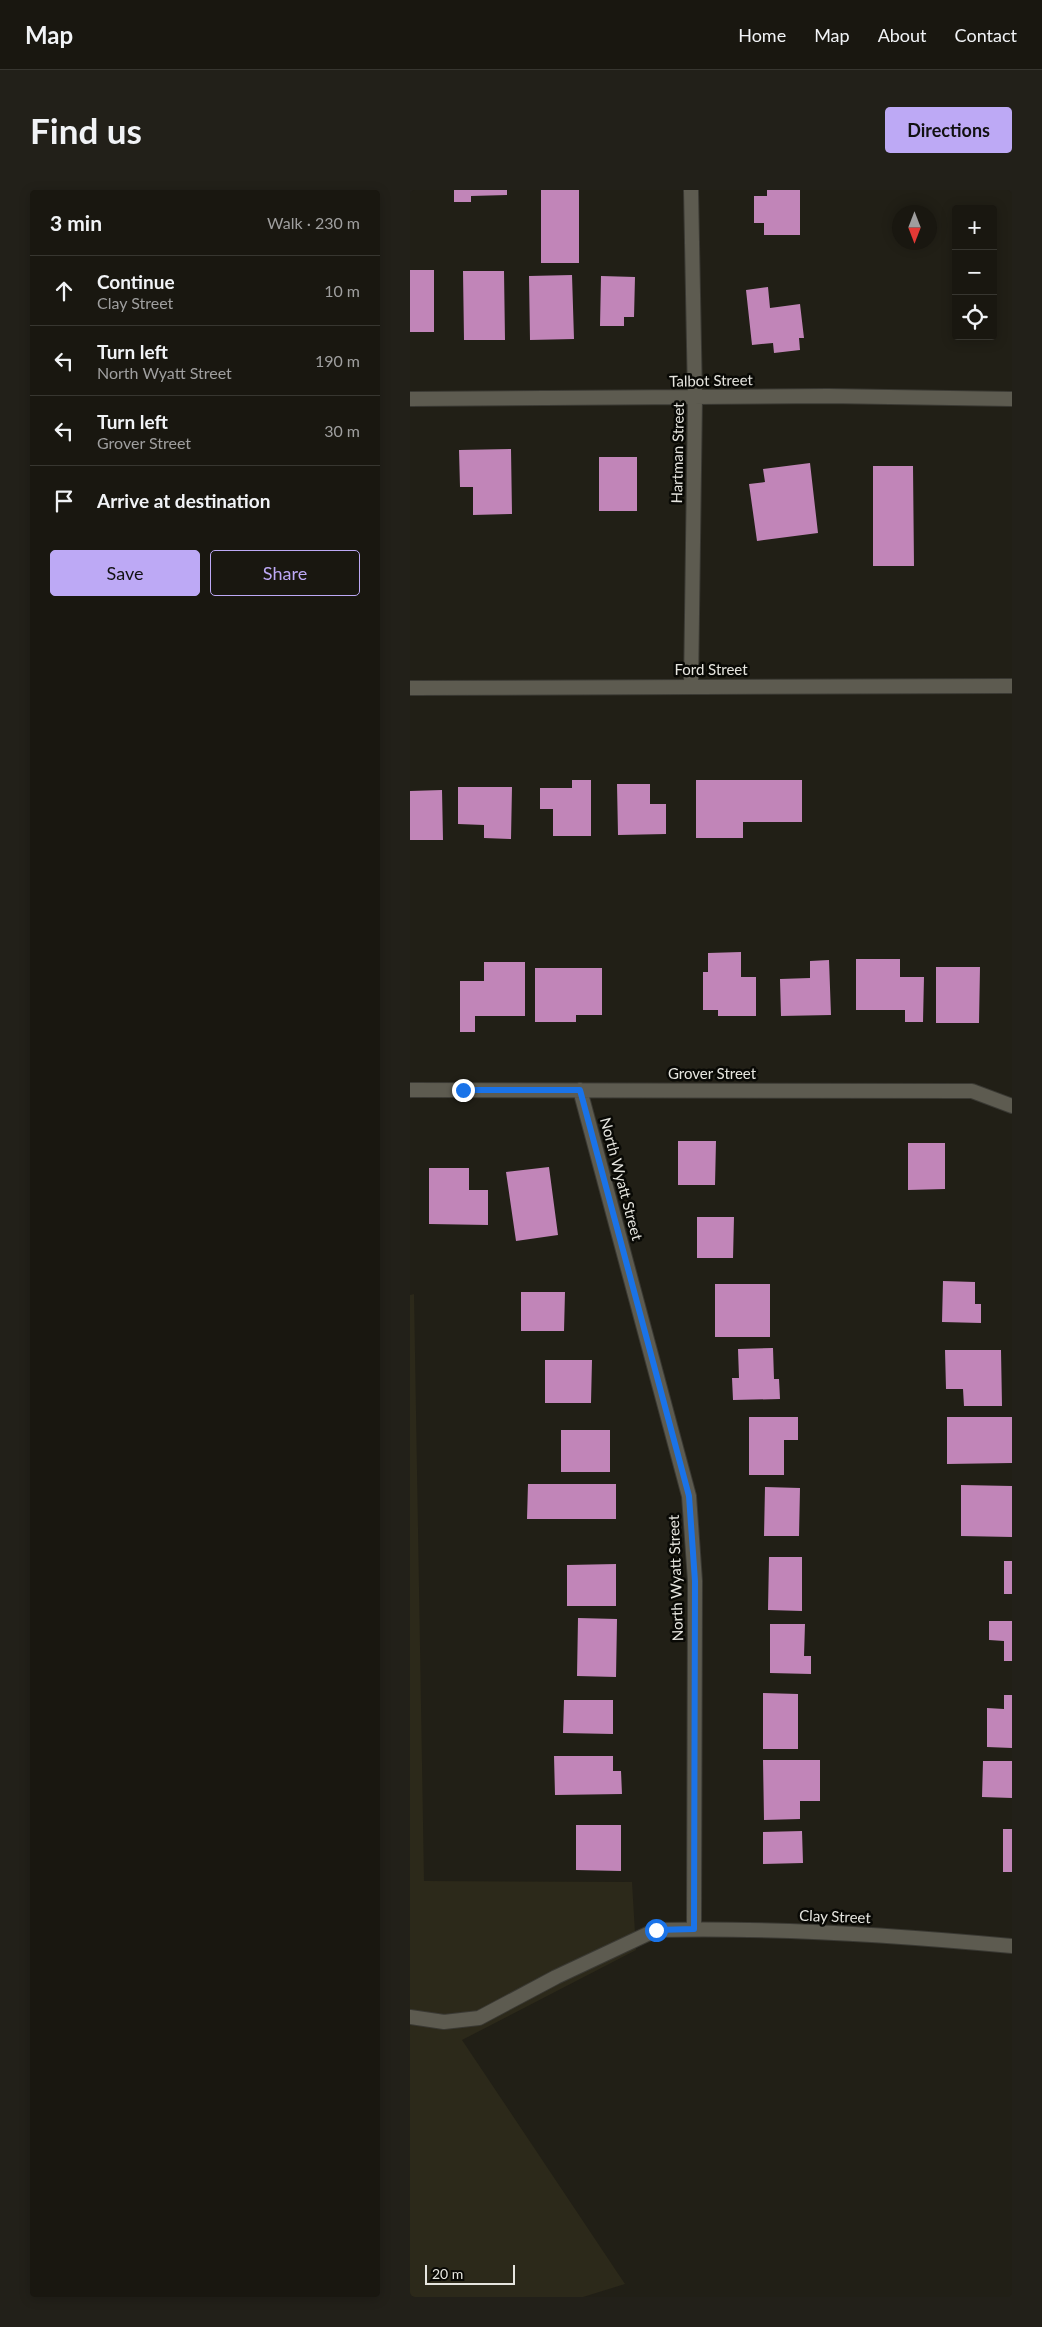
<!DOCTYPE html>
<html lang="en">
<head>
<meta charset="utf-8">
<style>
	:root { --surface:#191710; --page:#222019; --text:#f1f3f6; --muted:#9f9f9f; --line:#373630; --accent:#bda9f5 }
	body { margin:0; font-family:Lato,sans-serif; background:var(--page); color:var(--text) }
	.controls { position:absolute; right:15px; top:15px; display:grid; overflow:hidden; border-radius:5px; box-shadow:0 2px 12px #0003 }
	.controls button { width:45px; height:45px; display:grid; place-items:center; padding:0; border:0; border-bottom:1px solid var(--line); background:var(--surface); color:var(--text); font:25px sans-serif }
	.compass { position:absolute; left:482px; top:15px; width:45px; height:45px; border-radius:50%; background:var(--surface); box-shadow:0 2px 12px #0003; rotate:180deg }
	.scale { position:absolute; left:15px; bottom:12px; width:90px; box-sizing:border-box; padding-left:5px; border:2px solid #e6e5df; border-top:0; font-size:14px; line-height:18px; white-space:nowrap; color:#e6e5df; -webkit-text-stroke:4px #090905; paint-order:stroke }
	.stop { position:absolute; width:15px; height:15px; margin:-11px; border:4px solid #1a73e8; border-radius:50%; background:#fff }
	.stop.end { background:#1a73e8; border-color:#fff; box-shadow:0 1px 5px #0008 }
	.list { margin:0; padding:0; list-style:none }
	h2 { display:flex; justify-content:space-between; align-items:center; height:65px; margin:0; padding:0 20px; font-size:21px }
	h2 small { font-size:16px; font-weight:400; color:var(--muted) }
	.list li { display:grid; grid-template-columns:32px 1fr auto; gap:15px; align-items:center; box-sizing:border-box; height:70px; padding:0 20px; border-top:1px solid var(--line) }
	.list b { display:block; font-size:19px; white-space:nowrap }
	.list p { margin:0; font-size:16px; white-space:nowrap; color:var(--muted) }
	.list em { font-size:16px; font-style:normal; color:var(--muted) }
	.actions { display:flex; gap:10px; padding:15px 20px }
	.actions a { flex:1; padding:11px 0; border:1px solid var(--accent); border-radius:5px; text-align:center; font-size:18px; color:var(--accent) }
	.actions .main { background:var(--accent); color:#111 }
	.icon { flex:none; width:28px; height:28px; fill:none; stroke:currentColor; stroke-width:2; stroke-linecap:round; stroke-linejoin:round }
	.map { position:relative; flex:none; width:602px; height:2107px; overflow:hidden; border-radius:5px }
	header { display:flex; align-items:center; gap:30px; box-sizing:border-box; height:70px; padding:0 25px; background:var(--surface); border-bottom:1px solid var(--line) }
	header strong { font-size:24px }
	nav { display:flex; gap:28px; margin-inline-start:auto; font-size:18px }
	.intro { display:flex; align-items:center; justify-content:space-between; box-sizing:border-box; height:120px; padding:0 30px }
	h1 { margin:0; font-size:35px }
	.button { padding:12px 22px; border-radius:5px; background:var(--accent); color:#111; font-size:18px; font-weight:700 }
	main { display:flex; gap:30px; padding:0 30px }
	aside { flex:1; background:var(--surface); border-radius:5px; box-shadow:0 2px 12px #0003 }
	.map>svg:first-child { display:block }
</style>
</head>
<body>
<header>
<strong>Map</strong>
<nav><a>Home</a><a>Map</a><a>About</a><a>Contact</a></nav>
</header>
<div class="intro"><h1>Find us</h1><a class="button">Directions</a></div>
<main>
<aside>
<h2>3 min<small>Walk · 230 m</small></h2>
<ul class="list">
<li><svg class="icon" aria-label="ahead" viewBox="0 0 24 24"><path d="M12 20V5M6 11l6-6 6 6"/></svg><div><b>Continue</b><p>Clay Street</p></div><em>10 m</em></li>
<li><svg class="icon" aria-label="left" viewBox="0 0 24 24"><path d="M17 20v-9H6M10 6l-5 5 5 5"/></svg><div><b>Turn left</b><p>North Wyatt Street</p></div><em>190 m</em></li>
<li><svg class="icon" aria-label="left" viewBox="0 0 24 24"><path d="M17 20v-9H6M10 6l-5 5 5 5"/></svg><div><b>Turn left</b><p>Grover Street</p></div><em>30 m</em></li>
<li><svg class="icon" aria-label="arrive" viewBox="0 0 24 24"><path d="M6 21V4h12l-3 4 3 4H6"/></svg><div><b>Arrive at destination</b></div></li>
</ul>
<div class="actions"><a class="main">Save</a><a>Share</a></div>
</aside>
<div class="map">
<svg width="602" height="2107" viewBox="0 0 602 2107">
	<rect width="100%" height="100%" fill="#211f16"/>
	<!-- built -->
	<path fill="#2c291a" d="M4,1104L14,1691L222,1692L226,1760L52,1850L215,2094L173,2107H0V1105Z"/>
	<!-- building -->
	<path fill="#c185b8" d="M44,0H97V5L61,6V12H44Z
		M131,0H169V73H131Z
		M357,0H390V45H354V33H344V6H357Z
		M0,80H24V142H0Z
		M53,81H94L95,150H54Z
		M162,85L164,149L120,150L119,86Z
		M191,86L225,87L224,127H214V136H190Z
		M358,97L360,118L390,114L394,148H389L390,160L364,163L363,153L342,155L336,100Z
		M101,259L102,324L63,325V297H50L49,260Z
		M189,267H227V321H189Z
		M400,273L408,343L347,351L339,294L355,292L353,279Z
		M463,276H503L504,376H463Z
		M162,590H181V646H143V619H130V598H162Z
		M286,590H392V632H333V648H286Z
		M207,594H240V614H256V644L208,645Z
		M48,597H102L101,649L74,648V635L48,634Z
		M32,600L33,650H0V601Z
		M331,762V787H346V826H308V820H293V782H298V763Z
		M446,769H490V787H514L513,832H495V820H446Z
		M419,770L421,825L371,826L370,789L400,788V771Z
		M74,772H115V826H65V842H50V791H74Z
		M526,777H570L569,833H526Z
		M125,778H192V825H166V832H125Z
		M268,951H306L305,995H268Z
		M498,953H535V999L498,1000Z
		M139,977L148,1045L106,1051L96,982Z
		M19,978H59V1000H78V1035L19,1034Z
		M287,1027H324L323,1068H287Z
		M533,1091L565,1092V1114H571V1133L532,1132Z
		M305,1094H360V1147H305Z
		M111,1102H155L154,1141H111Z
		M363,1158L364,1189H369L370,1209L323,1210L322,1188H329L328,1159Z
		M535,1160H591L592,1216H554L553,1199H536Z
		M135,1170H182L181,1213H135Z
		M339,1227H388V1250H374V1285H339Z
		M537,1227H602V1273L537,1274Z
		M151,1240H200V1282H151Z
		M118,1294H206V1329H117Z
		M551,1295L602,1296V1347L551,1346Z
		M355,1297L390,1298L389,1346H354Z
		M359,1367H392V1421L358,1420Z
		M594,1371H602V1404H594Z
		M206,1374V1416H157V1375Z
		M168,1428L207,1429L206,1487L167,1486Z
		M579,1431H602V1471H594V1451L579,1450Z
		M360,1434H395L394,1466H401V1484L360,1483Z
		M353,1503L388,1504V1559H353Z
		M594,1505H602V1558L577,1557V1518L594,1519Z
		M154,1510H203V1544L153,1543Z
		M144,1566H203V1581H211L212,1604L145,1605Z
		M353,1570H410V1611H390V1629L354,1630Z
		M573,1571H602V1608L572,1607Z
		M166,1635H211V1681L166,1680Z
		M593,1639H602V1682H593Z
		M392,1641L393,1673L353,1674V1642Z"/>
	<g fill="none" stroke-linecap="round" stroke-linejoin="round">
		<defs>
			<path id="service" d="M0,1827L34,1832L69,1828L146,1787L246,1740"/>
			<path id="minor" d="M0,209L418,206L602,209
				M281,497L285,208L281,0
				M0,900L562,901L602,916
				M170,900L279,1306L285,1391L284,1739
				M246,1740C364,1737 484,1745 602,1756"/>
			<path id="secondary" d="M0,498L602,496"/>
		</defs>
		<!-- service casing -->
		<use href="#service" stroke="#3a3933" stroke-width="16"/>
		<!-- minor casing -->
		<use href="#minor" stroke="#3a3933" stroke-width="16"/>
		<!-- secondary casing -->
		<use href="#secondary" stroke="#3a3933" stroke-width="16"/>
		<!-- service -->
		<use href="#service" stroke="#5d5b50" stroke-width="14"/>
		<!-- minor -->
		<use href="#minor" stroke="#5d5b50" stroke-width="14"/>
		<!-- secondary -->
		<use href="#secondary" stroke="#5d5b50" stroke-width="14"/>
	</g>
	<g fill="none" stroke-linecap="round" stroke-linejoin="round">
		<!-- route -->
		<path stroke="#1a73e8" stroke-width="6" d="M53,900H170L279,1306L285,1391L284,1739L246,1740"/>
	</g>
	<g text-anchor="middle" stroke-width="5" stroke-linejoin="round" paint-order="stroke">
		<!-- street labels -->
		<g font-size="15" fill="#e6e5df" stroke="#090905">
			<text transform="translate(301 191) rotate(-1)" y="5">Talbot Street</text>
			<text transform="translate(268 263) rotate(-89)" y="5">Hartman Street</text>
			<text x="301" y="485">Ford Street</text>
			<text x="302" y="889">Grover Street</text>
			<text transform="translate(211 989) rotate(75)" y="5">North Wyatt Street</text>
			<text transform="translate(266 1388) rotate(-92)" y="5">North Wyatt Street</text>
			<text transform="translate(425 1727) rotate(2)" y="5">Clay Street</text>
		</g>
	</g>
</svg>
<div class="controls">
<button>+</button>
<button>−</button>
<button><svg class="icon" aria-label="locate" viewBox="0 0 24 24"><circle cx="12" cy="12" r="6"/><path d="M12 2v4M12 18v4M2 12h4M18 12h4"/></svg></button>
</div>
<svg class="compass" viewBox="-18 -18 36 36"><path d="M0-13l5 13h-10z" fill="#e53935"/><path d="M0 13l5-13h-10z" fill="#9f9f9f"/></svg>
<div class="scale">20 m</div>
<div class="stop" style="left:246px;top:1740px"></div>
<div class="stop end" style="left:53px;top:900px"></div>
</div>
</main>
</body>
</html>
